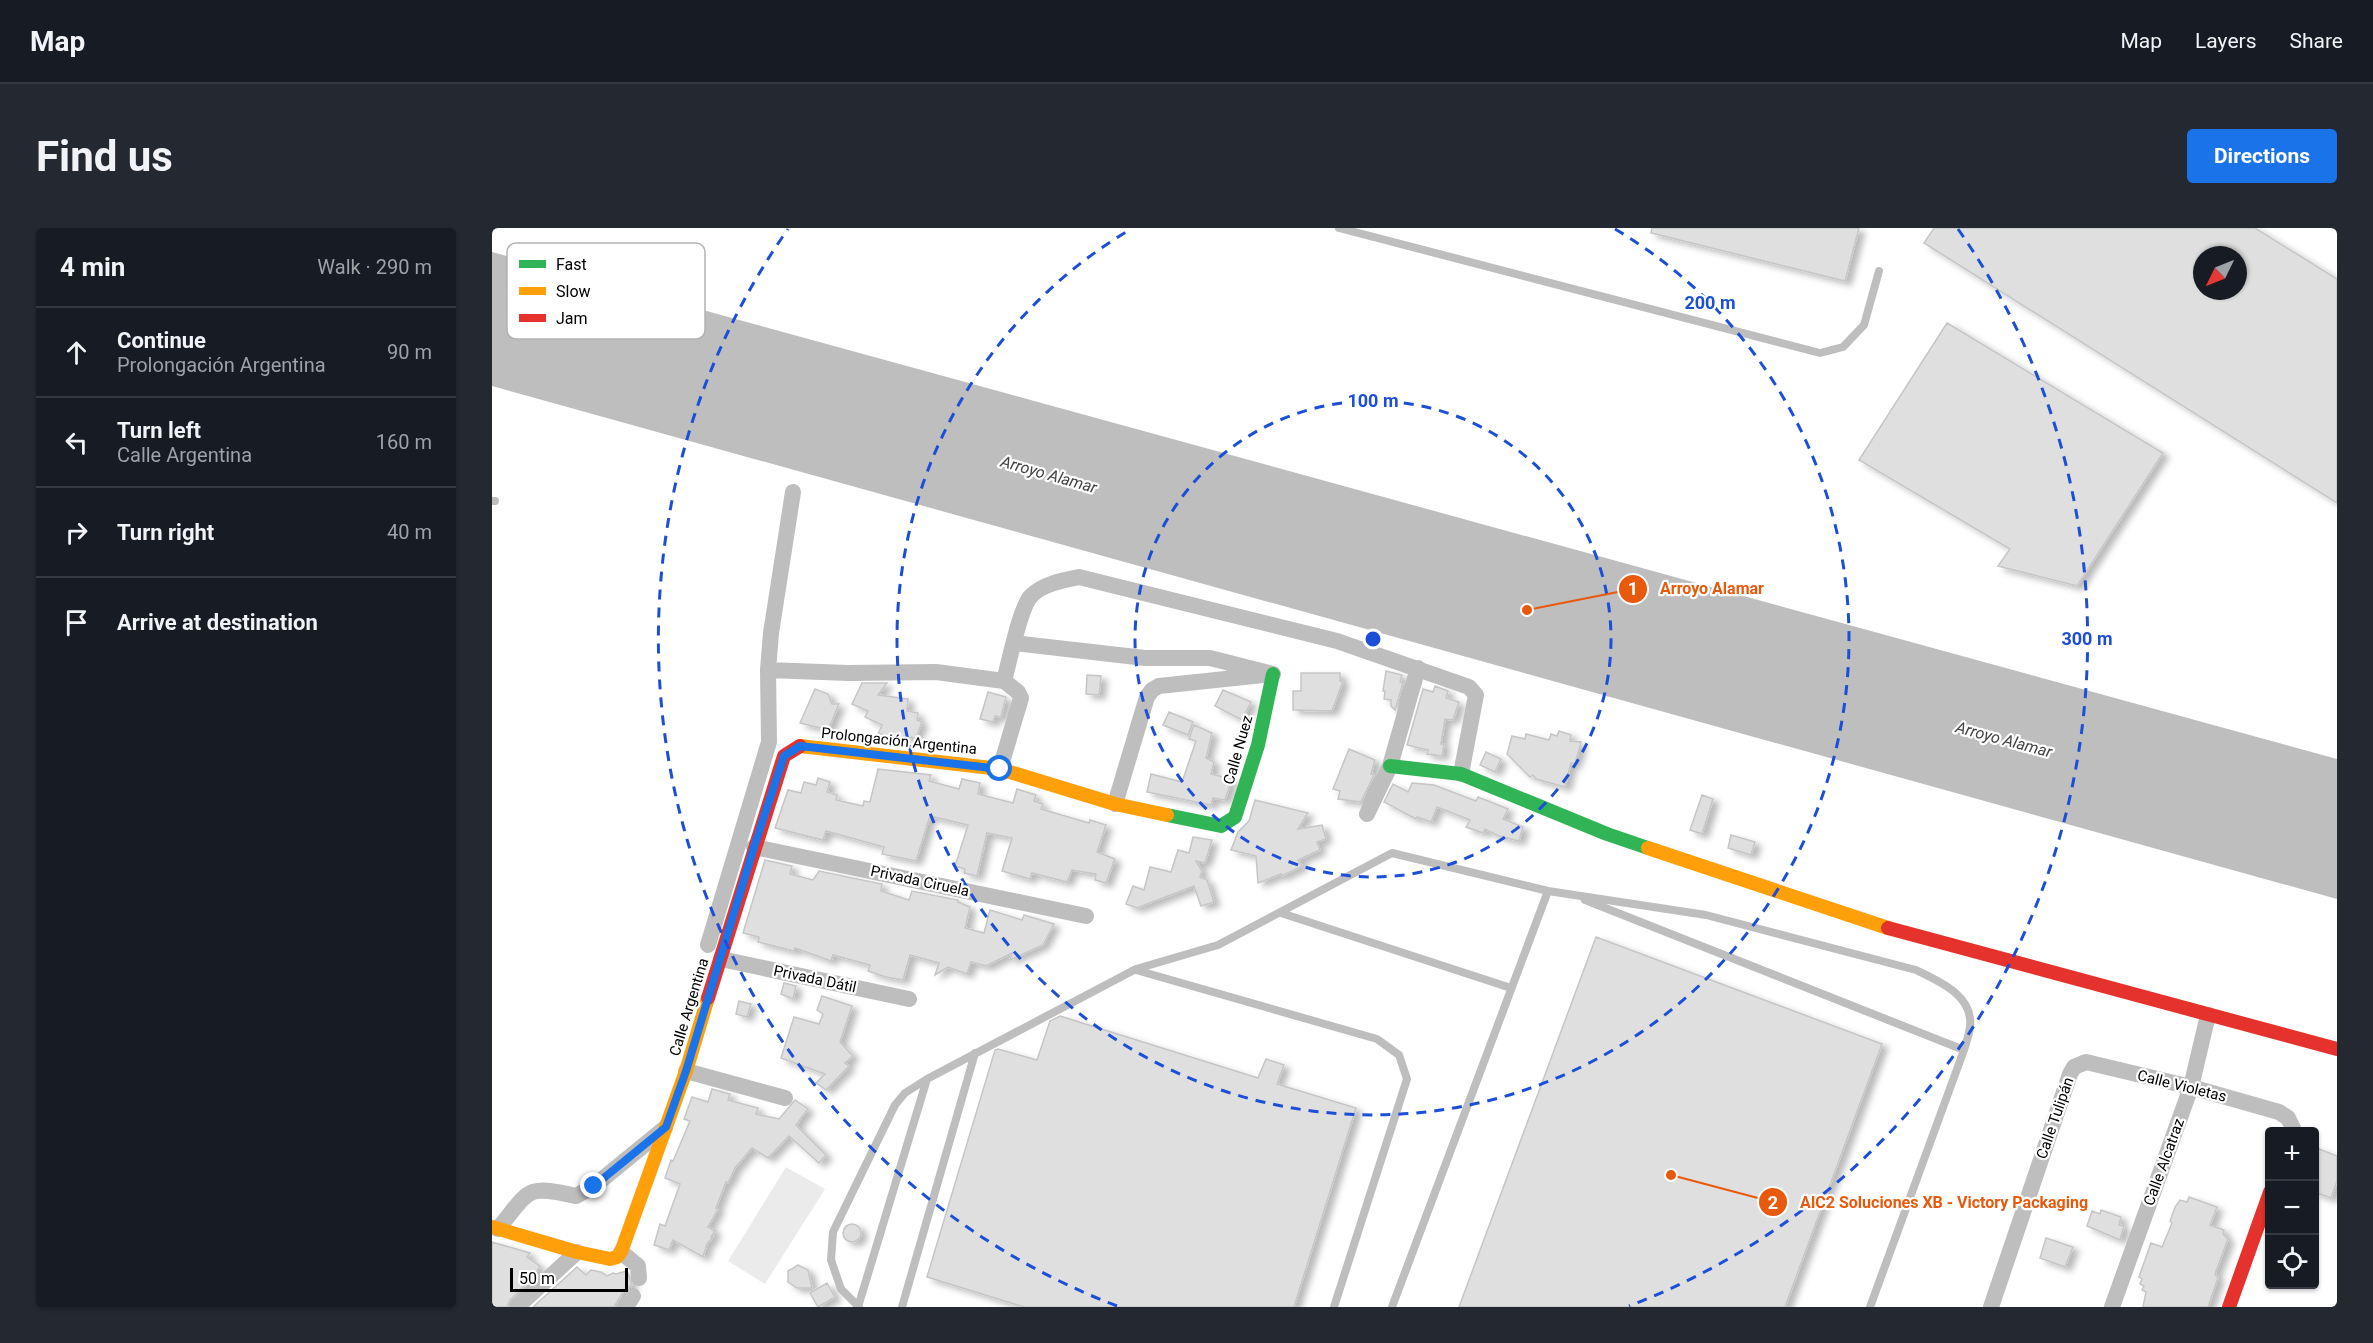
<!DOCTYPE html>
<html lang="en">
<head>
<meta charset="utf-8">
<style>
	:root { --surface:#171b24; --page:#242831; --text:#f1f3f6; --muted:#9ea1a6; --line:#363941; --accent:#1a73e8 }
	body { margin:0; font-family:Roboto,sans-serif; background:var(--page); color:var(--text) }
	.controls { position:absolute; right:18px; bottom:18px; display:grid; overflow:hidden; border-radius:6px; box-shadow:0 2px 4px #0004 }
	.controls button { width:54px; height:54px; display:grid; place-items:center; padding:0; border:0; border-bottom:2px solid var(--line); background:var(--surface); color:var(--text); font:30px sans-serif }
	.compass { position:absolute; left:1701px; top:18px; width:54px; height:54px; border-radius:50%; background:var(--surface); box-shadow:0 2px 4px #0004; rotate:227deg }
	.scale { position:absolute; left:18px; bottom:15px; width:118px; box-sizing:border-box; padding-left:6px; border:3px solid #000; border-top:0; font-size:16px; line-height:21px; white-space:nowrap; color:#000; -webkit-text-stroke:4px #fff; paint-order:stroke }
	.stop { position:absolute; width:18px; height:18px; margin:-14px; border:4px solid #1a73e8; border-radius:50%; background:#fff }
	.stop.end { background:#1a73e8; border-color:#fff; box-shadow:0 2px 6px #0008 }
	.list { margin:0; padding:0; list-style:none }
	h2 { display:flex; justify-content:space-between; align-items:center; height:78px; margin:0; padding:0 24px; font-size:26px }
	h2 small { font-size:20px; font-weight:400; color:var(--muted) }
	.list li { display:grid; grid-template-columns:39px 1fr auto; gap:18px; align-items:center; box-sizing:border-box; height:90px; padding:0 24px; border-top:2px solid var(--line) }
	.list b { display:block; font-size:22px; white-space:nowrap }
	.list p { margin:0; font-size:20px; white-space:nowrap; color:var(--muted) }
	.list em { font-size:20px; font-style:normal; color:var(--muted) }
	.icon { flex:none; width:33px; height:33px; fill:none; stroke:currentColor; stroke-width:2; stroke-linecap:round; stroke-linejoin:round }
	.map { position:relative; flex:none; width:1845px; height:1079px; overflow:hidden; border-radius:6px }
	header { display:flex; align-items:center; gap:36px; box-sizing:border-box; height:84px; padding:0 30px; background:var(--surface); border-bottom:2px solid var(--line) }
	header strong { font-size:28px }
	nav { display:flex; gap:33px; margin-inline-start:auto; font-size:21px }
	.intro { display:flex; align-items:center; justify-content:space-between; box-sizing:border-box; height:144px; padding:0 36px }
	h1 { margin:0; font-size:42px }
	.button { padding:15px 27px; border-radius:6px; background:var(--accent); color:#fff; font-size:21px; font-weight:700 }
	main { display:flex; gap:36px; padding:0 36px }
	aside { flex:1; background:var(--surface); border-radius:6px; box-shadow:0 2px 4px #0004 }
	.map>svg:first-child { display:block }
</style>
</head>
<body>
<header>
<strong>Map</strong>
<nav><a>Map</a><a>Layers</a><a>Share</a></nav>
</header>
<div class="intro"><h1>Find us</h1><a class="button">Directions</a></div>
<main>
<aside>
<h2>4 min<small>Walk · 290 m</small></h2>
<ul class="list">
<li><svg class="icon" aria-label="ahead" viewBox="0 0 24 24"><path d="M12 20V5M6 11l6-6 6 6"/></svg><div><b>Continue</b><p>Prolongación Argentina</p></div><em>90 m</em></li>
<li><svg class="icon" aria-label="left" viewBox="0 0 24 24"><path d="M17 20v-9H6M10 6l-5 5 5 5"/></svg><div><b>Turn left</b><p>Calle Argentina</p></div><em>160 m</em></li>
<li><svg class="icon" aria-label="right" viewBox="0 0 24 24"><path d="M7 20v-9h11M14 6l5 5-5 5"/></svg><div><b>Turn right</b></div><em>40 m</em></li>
<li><svg class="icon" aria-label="arrive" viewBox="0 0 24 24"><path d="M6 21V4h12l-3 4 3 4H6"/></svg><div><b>Arrive at destination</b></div></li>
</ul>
</aside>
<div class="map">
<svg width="1845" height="1079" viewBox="0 0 1845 1079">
	<defs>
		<filter id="shadow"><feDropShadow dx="6" dy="4" stdDeviation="3" flood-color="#0004"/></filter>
	</defs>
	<rect width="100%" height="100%" fill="#fff"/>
	<!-- green -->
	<path fill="#ebebeb" d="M294,939L333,961L273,1056L236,1033Z"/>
	<!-- water -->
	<path fill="#bebebe" d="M0,24L1845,531V671L0,158Z"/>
	<!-- building -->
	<path fill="#dfdfdf" stroke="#c6c6c6" stroke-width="1.5" fill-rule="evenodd" filter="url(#shadow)" d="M1160,0H1367L1353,53L1159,5Z
		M1442,0H1763L1845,51V275L1432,15ZM1710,27H1746V63H1710Z
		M1455,95L1671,225L1585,358L1506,338L1518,321L1367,232Z
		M894,443L910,447L908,454L911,455L903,482L899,478V472L892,471L893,463H891Z
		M809,445H848V453H851L840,483L801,482V463H809Z
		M595,447L609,448L607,467L594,466Z
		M370,455H395L386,467L416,471L415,483L426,485L425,492L430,494L424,510L386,506L390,497L373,489L376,483L360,476Z
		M943,458L956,463L954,470L967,474L961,492L953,491L949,516H952L950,528L935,526L936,522L915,517L931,461L941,464Z
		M323,461L336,466L340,476H347L336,502L308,495Z
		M731,462L759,474L750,492L723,478Z
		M496,464L514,469L509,489L503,488L501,494L488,491Z
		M677,484L701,494L696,507L671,497Z
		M702,497L720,505L714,530L722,534L719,546L740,551L733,572L721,570L719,577L655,564L659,546L690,554L704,513L697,511Z
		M1067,503L1079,507L1078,513L1089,514L1083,536L1079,535L1073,559L1044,551L1041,547L1038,549L1015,526L1020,508L1033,511L1034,506L1057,512L1059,506L1065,508Z
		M857,521L883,532L879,546L882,547L869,574L846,571L848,563L841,561Z
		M994,524L1009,531L1003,544L988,537Z
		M386,541L439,547L437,553L467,561L470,551L488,555L486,566L521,575L525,561L544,567L542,573L551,576L549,581L597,595L598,592L614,597L605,624L623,631L614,655L603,652L604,646L580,642L575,654L540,645L538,651L510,643L520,610L495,605L485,648L472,645L473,641L463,638L476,597L438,588L424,633L390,626L392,619L334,603L331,612L283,600L296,562L309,565L312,554L324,557L326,550L338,554L335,564L345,567L344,572L371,578L372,573L378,574Z
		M920,555L942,557L984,573L986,569L1016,581L1011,591L1031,599L1027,613L1007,608L993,601L991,605L974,599L978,592L945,579L939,594L925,589L924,591L892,574L901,556L916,564Z
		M1210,567L1221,571L1210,606L1198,602Z
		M763,572L816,585L806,601L830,597L834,611L825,614L828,622L806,632L810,638L790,648L789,646L766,655L764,628L739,622L746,604L757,593Z
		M1239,607L1263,614L1259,627L1236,620Z
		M701,609L720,612L713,635L704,633L710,643L708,649L715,652L722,674L709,678L702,658L645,680L634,676L641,658L652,662L658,639L679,644L686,622L697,625Z
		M273,632L300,638L298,646L321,652L327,643L390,656L389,663L417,672L420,663L466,672V674L478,679L473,700L492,705L498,682L530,692L532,687L562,696L551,717L518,732L520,725L494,738L479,734L475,746L456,739L443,747L447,735L418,727L411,752L394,749L376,743L378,737L341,727L339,733L303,720L302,723L266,714L267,709L251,705Z
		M1104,709L1390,816L1293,1079H967Z
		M292,755L304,758L301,771L289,766Z
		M330,768L360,778L348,814L361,828L353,835L357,838L334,862L324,855L333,846L289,830L302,789L327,796L331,786L325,782Z
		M247,773L259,776L255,789L244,786Z
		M568,788L766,850L774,831L792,837L785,856L864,880L802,1079H532L435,1049L503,822L506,821L545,832L558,793Z
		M220,861L238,866L236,872L266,880L264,886L287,891L303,872L316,881L304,897L334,927L327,935L297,908L276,930L260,920L243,940L236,955L234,954L224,980L226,981L216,999L223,1003L219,1009H221L215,1016L211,1029L181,1012L177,1022L162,1017L168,996L173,998L188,956L173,950L179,932L181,933L198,893L192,891L200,869L216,874Z
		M1822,919L1845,928V953L1839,970L1822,964Z
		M1697,969L1725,979L1718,997L1732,1002L1731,1006L1736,1011L1723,1046L1726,1050L1716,1079H1651L1654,1064L1650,1062L1652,1058L1648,1056L1650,1051L1647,1049L1659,1015L1670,1019L1680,995L1678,993L1683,979L1688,972L1695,974Z
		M1609,982L1629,989L1627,997L1632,998L1628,1012L1595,998L1600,983L1608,986Z
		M351 1005a9 9 0 1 1 18 0a9 9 0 1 1-18 0Z
		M1554,1010L1581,1019L1573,1039L1548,1030Z
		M0,1014L38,1025L35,1029L48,1038L40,1051L18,1072L15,1079H0Z
		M306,1037L316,1042L320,1060H305L296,1054V1043Z
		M85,1039L94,1047L99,1042L109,1044L115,1048L121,1045L124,1046L135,1043L140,1057L132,1062L122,1079H41Z
		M335,1055L343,1069L326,1079L318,1065Z"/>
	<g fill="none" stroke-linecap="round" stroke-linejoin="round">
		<!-- lane -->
		<path stroke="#bebebe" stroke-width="8" d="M847,0L1328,125L1351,119L1372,97L1387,43
			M0,273H3
			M1093,672L1472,822
			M789,685L1019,760
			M644,742L885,811L907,827L915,851L842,1079
			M366,1079L435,851
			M367,1079L349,1061L339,1032L341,1004L403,877L413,865L435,851L644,741L726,717L900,625L1056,663
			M410,1079L483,825
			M900,1079L1056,663L1214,687L1424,742C1447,753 1482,768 1478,799C1477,807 1474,815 1472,822L1378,1079"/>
		<!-- street -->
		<path stroke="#bebebe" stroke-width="16" d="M522,415L653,430H718L781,446
			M276,442L356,445L444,444L512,453L526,464L529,470L508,541
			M512,453C517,435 528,379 539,368C550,356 572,352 587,349L845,413L977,459L984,467L969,546
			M623,576L655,469L660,462L667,458L771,447
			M875,586L898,538L926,440
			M262,619L594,688
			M216,717L277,514L276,442L279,405L301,264
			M229,731L417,771
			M194,843L293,870
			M6,1001C38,962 33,956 84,968L102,958L173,900
			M129,1024L146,1038L147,1050
			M25,1079L85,1024
			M134,1079L141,1068
			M1499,1079L1578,846L1582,839L1594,834L1699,859L1787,884L1796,890L1801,900L1800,904
			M1620,1079L1699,859L1716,787"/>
		<!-- fast -->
		<path stroke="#30b455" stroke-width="14" d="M898,538L969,546L1115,606L1156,620
			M675,587L729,598L743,589L766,517L781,446"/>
		<!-- slow -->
		<path stroke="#ff9f0a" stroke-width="14" d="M308,518L508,541L623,576L675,587
			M1156,620L1396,700
			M0,999L85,1024L118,1031L125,1029L129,1024L194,843L216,770"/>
		<!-- jam -->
		<path stroke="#e5322d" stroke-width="14" d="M1396,700L1845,821
			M216,770L292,528L308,518
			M1737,1079L1778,964"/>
	</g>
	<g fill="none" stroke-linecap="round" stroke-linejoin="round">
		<!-- route -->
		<path stroke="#1a73e8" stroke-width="8" d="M102,958L174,899L194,843L262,619L292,528L308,518L508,541"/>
	</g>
	<!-- distance rings -->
	<g fill="none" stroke="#1d4ed8" stroke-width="3" stroke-dasharray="10 8">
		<circle cx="881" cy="411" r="238"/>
		<path d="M1123 1A476 476 0 1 1 639 1"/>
		<path d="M625 1078A714 714 0 0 1 296 1M1466 1A714 714 0 0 1 1137 1078"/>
	</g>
	<g text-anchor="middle" stroke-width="4.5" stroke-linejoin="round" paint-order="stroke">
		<!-- street labels -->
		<g font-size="15" fill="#000" stroke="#fff">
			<text transform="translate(407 513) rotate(6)" y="5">Prolongación Argentina</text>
			<text transform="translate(746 522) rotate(-74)" y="5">Calle Nuez</text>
			<text transform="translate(428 653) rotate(12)" y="5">Privada Ciruela</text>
			<text transform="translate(323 751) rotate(12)" y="5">Privada Dátil</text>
			<text transform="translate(197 779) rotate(-73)" y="5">Calle Argentina</text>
			<text transform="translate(1690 858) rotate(14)" y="5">Calle Violetas</text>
			<text transform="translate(1563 890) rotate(-71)" y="5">Calle Tulipán</text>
			<text transform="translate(1672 934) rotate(-70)" y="5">Calle Alcatraz</text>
		</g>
		<!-- water labels -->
		<g font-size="16" font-style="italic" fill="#434343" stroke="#fff">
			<text transform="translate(557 246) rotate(16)" y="6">Arroyo Alamar</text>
			<text transform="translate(1512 511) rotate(15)" y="6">Arroyo Alamar</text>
		</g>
	</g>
	<!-- legend -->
	<rect x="15" y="15" width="198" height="96" rx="9" fill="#fff" stroke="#b2b2b2" stroke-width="1.5"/>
	<rect x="27" y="32" width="27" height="8" fill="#30b455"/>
	<rect x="27" y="59" width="27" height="8" fill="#ff9f0a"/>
	<rect x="27" y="86" width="27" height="8" fill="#e5322d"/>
	<g font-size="16" fill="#000">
		<text x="64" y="42">Fast</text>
		<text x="64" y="69">Slow</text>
		<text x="64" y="96">Jam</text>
	</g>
	<circle cx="881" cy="411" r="9" fill="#1d4ed8" stroke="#fff" stroke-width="3"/>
	<g font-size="18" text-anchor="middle" font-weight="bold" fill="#1d4ed8" stroke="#fff" stroke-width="4.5" stroke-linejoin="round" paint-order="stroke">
		<text x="1218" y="81">200 m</text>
		<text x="881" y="179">100 m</text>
		<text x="1595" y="417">300 m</text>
	</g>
	<!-- callouts -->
	<path fill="none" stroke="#e8590c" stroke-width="2" d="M1035 382L1141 361M1179 947L1281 974"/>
	<g fill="#e8590c" stroke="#fff" stroke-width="2">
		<circle cx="1035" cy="382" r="6"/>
		<circle cx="1179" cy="947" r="6"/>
		<circle cx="1141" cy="361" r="15"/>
		<circle cx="1281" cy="974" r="15"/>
	</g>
	<g font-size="18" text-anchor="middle" font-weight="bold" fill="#fff">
		<text x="1141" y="367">1</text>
		<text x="1281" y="981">2</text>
	</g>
	<g font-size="16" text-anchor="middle" font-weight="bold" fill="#e8590c" stroke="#fff" stroke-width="4.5" stroke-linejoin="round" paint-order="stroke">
		<text x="1220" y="366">Arroyo Alamar</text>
		<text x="1452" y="980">AIC2 Soluciones XB - Victory Packaging</text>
	</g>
</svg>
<div class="controls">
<button>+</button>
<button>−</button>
<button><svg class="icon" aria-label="locate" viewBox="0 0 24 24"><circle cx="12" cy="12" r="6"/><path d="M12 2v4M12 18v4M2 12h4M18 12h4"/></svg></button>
</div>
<svg class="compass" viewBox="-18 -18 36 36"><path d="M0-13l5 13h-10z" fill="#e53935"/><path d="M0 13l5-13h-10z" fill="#9ea1a6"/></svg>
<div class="scale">50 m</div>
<div class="stop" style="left:508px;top:541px"></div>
<div class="stop end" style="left:102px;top:958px"></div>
</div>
</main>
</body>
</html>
